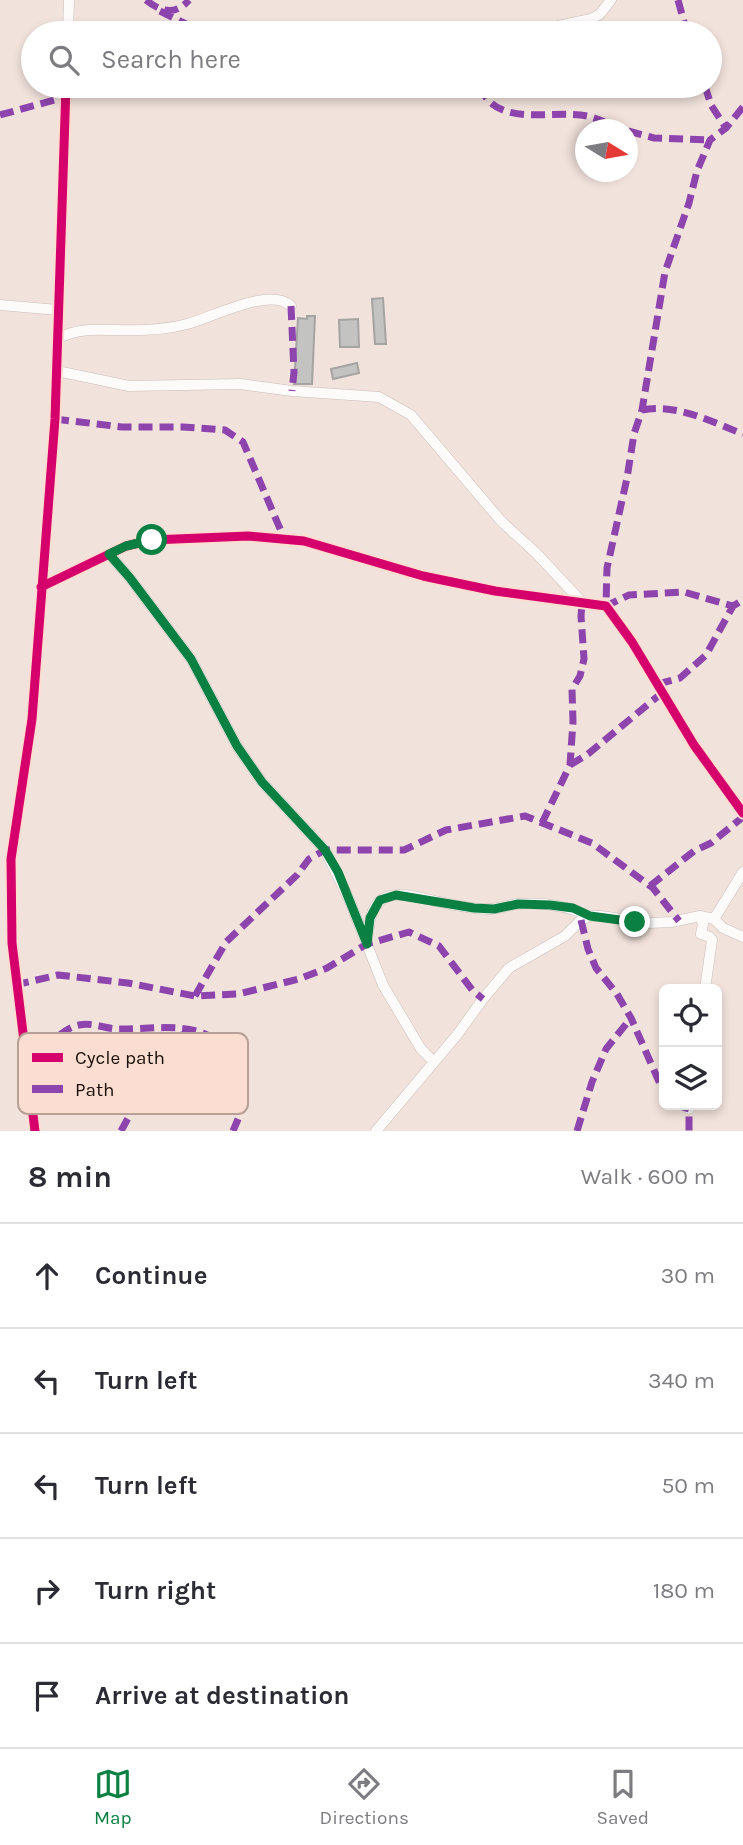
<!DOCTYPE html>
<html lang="en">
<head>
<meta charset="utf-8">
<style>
	:root { --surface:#fff; --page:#f7f7f7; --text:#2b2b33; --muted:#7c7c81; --line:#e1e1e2; --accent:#0b8043 }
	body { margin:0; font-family:Karla,sans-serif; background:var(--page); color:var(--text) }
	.controls { position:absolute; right:21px; bottom:21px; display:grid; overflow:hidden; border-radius:10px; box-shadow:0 4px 10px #0003 }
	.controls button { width:63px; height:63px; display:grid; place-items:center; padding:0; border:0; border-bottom:2px solid var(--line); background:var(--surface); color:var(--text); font:35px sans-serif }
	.compass { position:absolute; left:575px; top:119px; width:63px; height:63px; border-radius:50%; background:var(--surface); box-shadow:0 4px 10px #0003; rotate:101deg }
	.stop { position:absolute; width:21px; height:21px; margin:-16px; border:5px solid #0b8043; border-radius:50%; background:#fff }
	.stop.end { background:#0b8043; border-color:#fff; box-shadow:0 2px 7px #0008 }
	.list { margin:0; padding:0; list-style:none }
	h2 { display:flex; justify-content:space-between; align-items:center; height:91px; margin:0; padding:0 28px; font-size:30px }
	h2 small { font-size:23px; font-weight:400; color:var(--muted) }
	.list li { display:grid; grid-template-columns:46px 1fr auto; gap:21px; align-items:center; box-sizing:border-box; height:105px; padding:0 28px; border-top:2px solid var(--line) }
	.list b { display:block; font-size:26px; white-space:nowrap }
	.list em { font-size:23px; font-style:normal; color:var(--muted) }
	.icon { flex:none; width:38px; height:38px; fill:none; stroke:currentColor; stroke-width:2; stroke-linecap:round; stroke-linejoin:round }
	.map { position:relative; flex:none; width:743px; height:1131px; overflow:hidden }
	.search { position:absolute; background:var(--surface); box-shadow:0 4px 10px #0003; left:21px; right:21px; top:21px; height:77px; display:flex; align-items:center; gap:18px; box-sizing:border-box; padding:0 24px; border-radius:38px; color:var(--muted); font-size:26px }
	.sheet { height:616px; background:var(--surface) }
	nav { display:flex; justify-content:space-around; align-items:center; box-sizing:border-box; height:98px; border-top:2px solid var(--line); background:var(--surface); font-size:19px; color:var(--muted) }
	nav a { display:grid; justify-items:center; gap:4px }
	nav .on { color:var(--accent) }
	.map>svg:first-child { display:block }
</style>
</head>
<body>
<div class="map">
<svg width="743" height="1131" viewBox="0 0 743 1131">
	<rect width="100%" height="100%" fill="#f1e2db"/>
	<!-- building -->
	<path fill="#c3c3c2" stroke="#a5a4a2" stroke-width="2" d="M383,298L386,344H375L372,299Z
		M307,316H315L312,384H294L298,318L307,319Z
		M358,319L359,347H340L339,320Z
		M357,363L359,373L333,379L331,369Z"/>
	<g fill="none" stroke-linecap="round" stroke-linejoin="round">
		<defs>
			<path id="minor" d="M68,33L69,0
				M526,33L591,19L600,14L611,0
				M0,305L58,310
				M58,338C79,328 94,330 116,330C140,331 165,330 187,324C211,318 270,286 291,306
				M57,371L129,386L240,384L292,391L379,397L411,415L501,521L536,553L582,602
				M109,554L130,578L191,659L237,746L262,782L325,850L349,899L383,985L421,1049L434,1062
				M41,587L126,546L152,540L248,536L304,541L423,576L495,591L606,606L632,642L694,745L743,813
				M700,916L703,924L701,934L710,937L712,940L705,989
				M714,919L723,928L743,937
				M367,941C369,929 369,910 380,901C391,891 413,896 427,899C447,904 469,909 490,909C499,909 508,905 517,904C542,902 568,906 590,916
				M689,1109L690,1105
				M35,1131L12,943L11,859L32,719L55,419L66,86
				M376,1131L457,1035L483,999L509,968L565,936L581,920L590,916H600L650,923L671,922L700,916L714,919L743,872"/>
		</defs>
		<!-- minor casing -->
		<use href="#minor" stroke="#c9bdb8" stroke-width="11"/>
		<!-- minor -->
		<use href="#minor" stroke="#fdfbfa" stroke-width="10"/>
		<!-- quiet -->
		<path stroke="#8e44ad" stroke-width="7" stroke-dasharray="14 7" stroke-linecap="butt" d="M146,0C161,12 175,16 189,0
			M678,0L687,33
			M160,11L204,33
			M410,33L427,26H440L484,33
			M480,86C495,129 551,109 587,116C599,119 611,125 623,130
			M705,86L711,105L726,128
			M743,107L726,128L710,140L697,171L689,203L665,272L642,410L634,434L627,478L607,568L606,606L629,595L684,592L733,606L743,600
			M0,115L65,97
			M628,131L654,138L710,140
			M291,306L294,372L292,391
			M642,410C676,403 712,422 743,434
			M55,419L122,427H183L225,430L243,442L284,538
			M658,684L680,678L706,655L733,606
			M570,765L588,754L663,692
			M542,823L570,765L573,722L572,689L580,676L584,659L581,616L582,603
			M650,886L694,851L711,843L743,817
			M581,920L588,949L596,968L617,994L631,1018L664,1093
			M15,985L58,975L128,983L195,996L238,994L299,979L327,968L367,944L409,932L439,946L473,991L483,999
			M195,996L226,942L297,875L309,859L325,850H404L446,830L525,816L592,843L653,888L679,921
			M25,1059C47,1052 59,1029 79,1025C95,1022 107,1030 122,1029C147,1029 179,1024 203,1033C212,1036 217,1043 224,1049C255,1074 247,1099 233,1131
			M676,1105L689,1109V1131
			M121,1131L133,1109L174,1094L190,1079L192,1063L181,1029
			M577,1131L592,1082L606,1049L631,1018"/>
		<defs>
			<path id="cycleway" d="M41,587L126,546L152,540L248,536L304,541L423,576L495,591L606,606L632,642L694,745L743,813
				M35,1131L12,943L11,859L32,719L55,419L66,86"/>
		</defs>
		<!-- cycleway casing -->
		<use href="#cycleway" stroke="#fbded1" stroke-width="13"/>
		<!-- cycleway -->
		<use href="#cycleway" stroke="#d6006c" stroke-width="9"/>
	</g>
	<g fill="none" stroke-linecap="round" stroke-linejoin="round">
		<!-- route -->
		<path stroke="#0b8043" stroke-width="9" d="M152,540L126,546L109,554L130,578L191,659L237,746L262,782L325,850L338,872L367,944L370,918L377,905L380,900L396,895L474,908L494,909L518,904L550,905L573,908L590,916L635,922"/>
	</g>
	<!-- legend -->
	<rect x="18" y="1033" width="230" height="81" rx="10" fill="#fbded1" stroke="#b7a095" stroke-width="2"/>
	<rect x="32" y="1053" width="31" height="9" fill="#d6006c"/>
	<rect x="32" y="1085" width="31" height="8" fill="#8e44ad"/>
	<g font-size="19" fill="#180f0a">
		<text x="75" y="1064">Cycle path</text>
		<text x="75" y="1096">Path</text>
	</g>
</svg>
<div class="controls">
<button><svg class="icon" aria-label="locate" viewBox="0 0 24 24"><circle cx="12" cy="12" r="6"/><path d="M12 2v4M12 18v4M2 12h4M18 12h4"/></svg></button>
<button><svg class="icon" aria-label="layers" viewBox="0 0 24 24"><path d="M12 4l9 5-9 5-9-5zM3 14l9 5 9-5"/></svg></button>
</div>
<svg class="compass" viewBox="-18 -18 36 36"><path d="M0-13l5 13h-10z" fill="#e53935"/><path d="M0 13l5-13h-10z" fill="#7c7c81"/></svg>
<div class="stop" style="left:152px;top:540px"></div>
<div class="stop end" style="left:635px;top:922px"></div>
<div class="search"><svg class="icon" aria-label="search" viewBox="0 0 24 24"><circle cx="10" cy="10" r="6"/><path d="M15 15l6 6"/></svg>Search here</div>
</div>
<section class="sheet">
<h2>8 min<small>Walk · 600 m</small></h2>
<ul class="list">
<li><svg class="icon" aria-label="ahead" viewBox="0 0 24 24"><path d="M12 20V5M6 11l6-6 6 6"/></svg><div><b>Continue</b></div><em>30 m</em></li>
<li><svg class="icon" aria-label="left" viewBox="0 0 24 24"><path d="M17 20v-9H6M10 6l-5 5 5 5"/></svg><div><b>Turn left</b></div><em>340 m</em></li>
<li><svg class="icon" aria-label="left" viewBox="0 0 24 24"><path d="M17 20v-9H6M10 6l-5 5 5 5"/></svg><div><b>Turn left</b></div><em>50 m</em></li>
<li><svg class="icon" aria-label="right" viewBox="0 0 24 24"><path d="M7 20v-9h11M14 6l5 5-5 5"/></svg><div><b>Turn right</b></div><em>180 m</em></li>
<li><svg class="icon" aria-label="arrive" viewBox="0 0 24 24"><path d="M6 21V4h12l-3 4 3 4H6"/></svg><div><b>Arrive at destination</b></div></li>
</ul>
</section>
<nav>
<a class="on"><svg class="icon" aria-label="map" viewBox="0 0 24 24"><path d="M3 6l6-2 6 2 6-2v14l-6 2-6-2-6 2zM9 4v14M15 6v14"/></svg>Map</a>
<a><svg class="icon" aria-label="directions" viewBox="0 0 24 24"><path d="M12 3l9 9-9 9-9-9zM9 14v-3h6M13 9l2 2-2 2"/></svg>Directions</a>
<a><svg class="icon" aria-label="saved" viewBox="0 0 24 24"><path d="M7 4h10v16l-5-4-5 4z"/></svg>Saved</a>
</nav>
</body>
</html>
